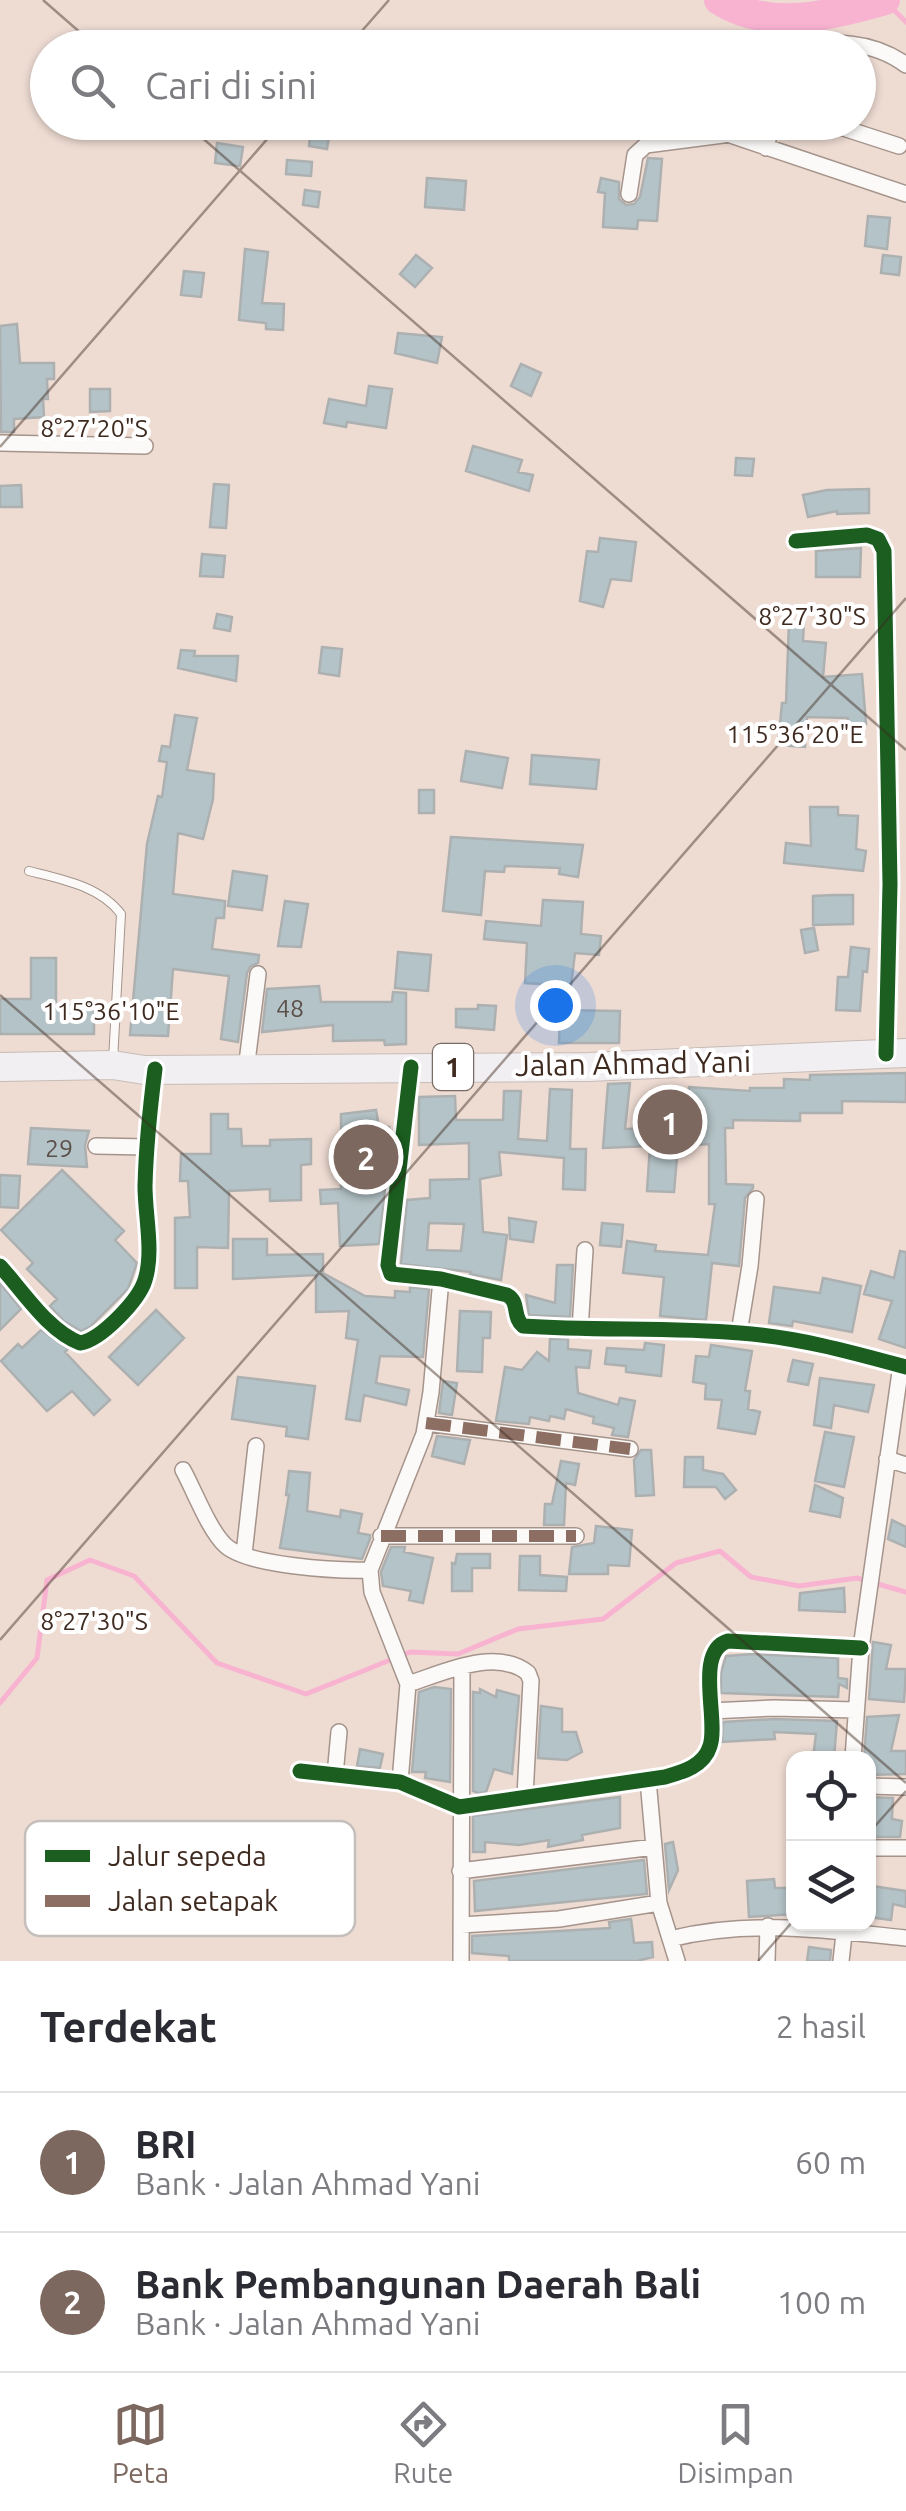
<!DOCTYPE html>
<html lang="id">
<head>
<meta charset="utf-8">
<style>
	:root { --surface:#fff; --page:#f2f2f3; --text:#2b2b33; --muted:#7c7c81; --line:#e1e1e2; --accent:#7c685f }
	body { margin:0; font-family:Ubuntu,sans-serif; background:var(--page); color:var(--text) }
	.controls { position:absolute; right:30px; bottom:30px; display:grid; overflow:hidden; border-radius:20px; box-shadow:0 2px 8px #0004 }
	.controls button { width:90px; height:90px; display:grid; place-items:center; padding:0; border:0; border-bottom:2px solid var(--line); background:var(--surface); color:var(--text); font:50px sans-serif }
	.you { position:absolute; left:555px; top:1005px; width:35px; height:35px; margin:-25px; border:8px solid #fff; border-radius:50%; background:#1a73e8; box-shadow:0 0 0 15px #1a73e833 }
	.badge { display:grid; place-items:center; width:65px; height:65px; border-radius:50%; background:var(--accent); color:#fff; font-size:32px; font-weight:700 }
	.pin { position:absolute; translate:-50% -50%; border:5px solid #fff; box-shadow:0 2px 10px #0006 }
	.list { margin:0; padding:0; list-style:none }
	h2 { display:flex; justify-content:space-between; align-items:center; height:130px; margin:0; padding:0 40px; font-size:42px }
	h2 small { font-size:32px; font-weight:400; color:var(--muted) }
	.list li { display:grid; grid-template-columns:65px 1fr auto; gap:30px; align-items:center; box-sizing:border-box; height:140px; padding:0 40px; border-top:2px solid var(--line) }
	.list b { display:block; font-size:38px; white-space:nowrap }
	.list p { margin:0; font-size:32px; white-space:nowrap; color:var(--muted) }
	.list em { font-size:32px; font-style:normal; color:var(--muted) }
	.icon { flex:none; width:55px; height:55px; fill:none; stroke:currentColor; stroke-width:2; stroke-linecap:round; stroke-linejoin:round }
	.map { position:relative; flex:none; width:906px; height:1961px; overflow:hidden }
	.search { position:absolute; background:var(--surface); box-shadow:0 2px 8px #0004; left:30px; right:30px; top:30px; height:110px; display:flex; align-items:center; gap:25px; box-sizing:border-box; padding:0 35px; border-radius:55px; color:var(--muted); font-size:38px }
	.sheet { height:410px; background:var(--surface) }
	nav { display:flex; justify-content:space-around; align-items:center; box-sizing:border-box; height:140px; border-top:2px solid var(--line); background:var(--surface); font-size:28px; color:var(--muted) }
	nav a { display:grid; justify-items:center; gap:5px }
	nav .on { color:var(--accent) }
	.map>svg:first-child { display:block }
</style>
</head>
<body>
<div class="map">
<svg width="906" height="1961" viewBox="0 0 906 1961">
	<rect width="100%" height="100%" fill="#eedcd3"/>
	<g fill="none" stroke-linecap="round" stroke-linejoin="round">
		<!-- stream -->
		<path stroke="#f8b3d1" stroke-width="5" d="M884,0L906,22
			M0,1703L37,1658L47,1580L90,1560L134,1576L217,1663L306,1694L410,1652L458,1654L518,1629L603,1619L676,1563L720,1551L751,1577L799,1586L857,1578L906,1592"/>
		<!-- river -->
		<path stroke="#f8b3d1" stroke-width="30" d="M719,0C768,32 833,15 885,0"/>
	</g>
	<!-- building -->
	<path fill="#b4c3c7" stroke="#adb0b1" stroke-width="2.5" fill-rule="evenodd" d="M312,122H331L327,149L309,146Z
		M217,143L243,147L240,166L215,163Z
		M648,158L662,159L657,221L638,220L637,229L603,227L605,193L598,192L601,178L619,182V199L626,205L634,204L640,197Z
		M287,160L312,162L311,176L286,174Z
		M427,178L466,181L464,210L425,207Z
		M305,190L320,192L318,207L303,205Z
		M868,216L890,218L887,249L865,246Z
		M245,249L268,252L262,303L284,304L283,330L266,329V323L239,320Z
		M416,255L432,268L415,287L400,274Z
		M883,255L901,257L899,275L881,273Z
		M184,271L204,273L201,297L181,295Z
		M17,324L20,363H54V379H47L48,399H43L44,417L14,419V432H1L0,326Z
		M398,333L442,337L437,363L395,353Z
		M521,364L541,373L531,396L511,386Z
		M369,386L392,389L386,428L347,422L346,427L324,423L329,399L366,406Z
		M90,389H110V411L90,412Z
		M473,446L522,460L518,472L533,475L529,491L466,471Z
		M736,458L754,459L752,476L735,475Z
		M214,484L229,485L226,528L210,527Z
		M21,485L22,507H0V486Z
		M869,489V513L837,514V511L808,517L803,495L827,490Z
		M600,538L636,542L631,581L611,579L603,607L580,601L587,551L598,552Z
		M861,548L860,577H816V551Z
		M202,554L225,556L223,577L200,576Z
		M217,614L232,617L230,631L214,628Z
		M789,621L804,622L803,641L826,643L823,677L862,674L866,724L848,725V718L807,717L805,747L778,745L782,703H786Z
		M322,647L342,649L339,676L319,673Z
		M181,650L195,651L194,656H238L236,681L178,668Z
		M175,715L197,718L187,770L214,774L213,799L203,839L178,833L173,894L225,901L224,918H216L212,949L259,955L258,963L250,967L247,973L238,1042L221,1039L229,976L173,969L168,1036L130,1035L147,844L158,796L162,797L167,762L159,761L162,746L170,747Z
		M466,751L508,758L502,788L461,781Z
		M532,755L599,760L596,789L530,784Z
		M419,790H434V813H419Z
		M810,807H838V815L858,816L856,849L866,851L863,871L784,863L786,843L811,846Z
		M451,837L583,845L578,877L559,874L560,868L505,866L504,872L485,871L481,915L443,911Z
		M233,871L267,876L262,910L228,906Z
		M834,895H853V924L813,925V896Z
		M543,900L583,902L581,934L601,936L599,955L575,953L571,986L525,983L527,943L484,939L486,921L541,926Z
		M285,901L308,904L301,947L278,946Z
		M814,928L818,950L805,953L801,930Z
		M851,947L869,949L867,972L863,971L860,1011L836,1010L838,977H848Z
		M398,952L431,955L428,991L395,988Z
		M31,958H56V1005L94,1004V1034H0V999H31Z
		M319,986L321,1002H392L393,992L406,993V1044L385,1045L384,1040L333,1041V1025L262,1032L267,989Z
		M478,1005L496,1006L494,1030L456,1027V1009H478Z
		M560,1010L620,1011L619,1043H559Z
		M906,1073V1102L842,1101V1113H800V1121L733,1120V1128H725L726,1184L753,1185V1188L745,1198L739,1266L712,1263L706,1320L660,1316L664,1277L623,1273L627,1241L656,1245L655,1251L708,1255L715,1204H709V1144L678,1146L674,1192L647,1191L650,1146L603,1148L608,1084L630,1083L625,1129L654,1128V1097L689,1099V1087L750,1091V1088H784V1079L810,1080V1075Z
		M550,1089L572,1090L570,1149H586L585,1190L563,1189L564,1158L499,1152L501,1175L480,1179L483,1232L507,1235L501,1280L470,1274L471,1272L401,1264L407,1200L430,1198V1180L469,1179V1143L419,1145V1097L455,1096L456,1120H503L504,1091H521L518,1139L547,1141ZM429,1223L464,1224L461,1251L427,1250Z
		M376,1110L379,1127H389L390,1147L379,1244L340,1246L338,1203L321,1204L320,1190L341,1189V1114Z
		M211,1114H228V1129H241L242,1146H270V1140L311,1139V1164L301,1165V1200L270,1201V1189L229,1191L228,1248L197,1247V1288H175V1218L190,1217L188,1181H180L181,1154H211Z
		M31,1128L89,1131L85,1145L87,1167L28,1164Z
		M62,1170L124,1231L115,1240L137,1263L128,1289L91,1326L81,1331L64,1321L50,1306L57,1299L27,1269L33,1263L1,1230Z
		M0,1175L20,1176L18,1208L0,1207Z
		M509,1218L536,1222L533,1242L510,1239Z
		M602,1223L623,1225L621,1247L600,1245Z
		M233,1239H267V1255L323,1254V1273L365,1296L395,1298V1291L410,1292V1287L429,1289L423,1357L380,1356L376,1383L409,1390L406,1405L364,1395L360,1421L346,1419L358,1340L346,1338L349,1311L316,1312V1275L233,1279Z
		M900,1251L906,1252V1348L879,1339L892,1301L864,1294L871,1271L894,1278Z
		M557,1265H573L570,1317L529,1315L526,1295L555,1303Z
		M823,1278L861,1286L852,1332L793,1321L792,1326L769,1323L774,1287L820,1293Z
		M0,1283L21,1309L0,1330Z
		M156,1310L184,1338L138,1385L109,1357Z
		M460,1311L491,1312L490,1338H483L482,1372L457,1371Z
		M41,1330L68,1349L65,1352L110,1400L94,1415L72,1391L47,1411L1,1361L18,1344L22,1348Z
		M550,1339H568V1349L591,1351L589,1368L576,1367L578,1393L618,1405L620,1398L635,1401L628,1437L612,1435L614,1428L593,1423L594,1417L566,1409L564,1419L550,1416L549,1421L530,1417L529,1424L496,1421L505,1367L522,1370L537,1352L549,1361Z
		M645,1343L664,1345L661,1376L626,1372V1366L605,1364L607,1348L644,1350Z
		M711,1345L752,1351L745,1391H750L748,1409L760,1412L755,1434L718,1428L722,1400L705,1399L706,1384L693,1382L696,1356L709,1357Z
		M793,1360L813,1364L808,1385L788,1381Z
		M238,1377L315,1386L308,1439L286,1436L287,1427L232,1419Z
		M820,1378L874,1385L868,1412L834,1405L831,1428L814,1425Z
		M443,1381L457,1383L452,1415L439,1413Z
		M825,1432L854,1437L844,1487L815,1481Z
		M437,1436L470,1440L464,1464L432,1456Z
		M641,1450H651L654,1495L636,1496L634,1460Z
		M685,1457H703V1470L723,1474L736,1490L725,1499L716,1487H684Z
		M561,1461L579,1464L575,1485L566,1483L564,1525H544L545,1504H552Z
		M289,1471L310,1473L307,1511L340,1517L341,1510L362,1514L358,1533L370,1535V1539L362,1559L280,1548L289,1495H286Z
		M815,1485L843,1498L840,1517L810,1511Z
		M892,1520L906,1527V1547L888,1539Z
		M596,1526L632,1530L629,1566L608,1565V1574H569L572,1547L594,1543Z
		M391,1547H405L404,1552L433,1558L423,1603L409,1600L411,1591L383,1586L381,1572Z
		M457,1554H490V1568H472V1591H452V1563L455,1564Z
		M520,1556H540V1575L567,1577L566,1591L519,1590Z
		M844,1588L845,1612L799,1610L800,1593Z
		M873,1642L891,1645L886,1669H906L904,1702L869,1699Z
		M753,1654L838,1658V1678L847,1679V1688L839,1684L838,1697L721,1693V1673L726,1656Z
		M434,1687L451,1689L450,1782L425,1778L426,1772H412L419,1692Z
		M480,1689L496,1697L497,1690L519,1696L512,1774L494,1769L486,1792L478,1793L473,1791V1692L480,1693Z
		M541,1706L562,1709V1732H576L582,1752L567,1760L538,1758Z
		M899,1715L891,1751H906V1774L868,1775V1758H864L867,1717Z
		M774,1719L837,1721L834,1758H813L816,1734L774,1732L775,1739L722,1742L723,1722Z
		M360,1749L383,1754L380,1768L357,1766Z
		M620,1797V1828L582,1835L583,1840L548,1847L549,1840L519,1845L485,1842V1852H473V1816Z
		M868,1797L893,1798L892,1819L902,1821L900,1837H868Z
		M673,1842L678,1870L669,1890L665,1844Z
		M644,1860L647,1894L475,1911L474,1881Z
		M774,1879L775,1888H794V1914L749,1917L747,1881Z
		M872,1886L906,1891V1907L893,1904L891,1920L868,1917Z
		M631,1919L634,1943L652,1942L653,1957L637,1961H509V1956L472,1953V1936L610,1928L609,1922Z
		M809,1947L831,1950L830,1961H807Z"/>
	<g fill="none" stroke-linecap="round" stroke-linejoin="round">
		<defs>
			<path id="service" d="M29,871C61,879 100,886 121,914L113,1061"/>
			<path id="minor" d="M792,48C832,40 872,40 906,65
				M692,122L906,194
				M825,122L899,146
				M766,148L772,122
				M629,194L635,155L646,145L723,135
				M0,443L145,446
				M796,541L867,535L878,539L884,551L890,884L886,1054
				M411,1067L388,1265L391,1274L441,1279L507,1295C520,1302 512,1317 523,1326C595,1331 668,1327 740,1333C797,1337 851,1352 906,1367
				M246,1070L258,974
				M96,1146L147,1147
				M0,1266C23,1291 48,1331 80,1343C101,1340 139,1300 145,1280C154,1252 145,1216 145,1186C146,1147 150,1108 155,1069
				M580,1330L585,1250
				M739,1333L750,1266L756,1199
				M426,1423L630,1449
				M887,1459L906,1465
				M183,1470C194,1490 209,1530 225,1545C246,1566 339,1571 370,1570
				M381,1536H576
				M244,1554L256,1446
				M408,1684C443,1673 495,1647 528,1673L531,1681L525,1796
				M710,1711L774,1708L856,1710
				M853,1758L861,1648L901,1365
				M300,1771L400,1782L459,1807L665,1777C683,1772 704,1766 710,1746C719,1720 694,1651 728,1641L861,1648
				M335,1775L339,1732
				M648,1780L659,1903L677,1961
				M400,1782L408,1684L372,1592L370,1570L424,1434L431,1392L441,1279
				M868,1786L906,1787
				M868,1848H906
				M460,1871L654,1847
				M461,1925L559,1919L659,1903
				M670,1939C748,1919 827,1930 906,1938
				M461,1961L462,1667
				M767,1961L768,1926
				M841,1961L844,1934"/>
			<path id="trunk" d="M0,1067L113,1065L144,1070L589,1067L906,1053"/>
		</defs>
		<!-- service casing -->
		<use href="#service" stroke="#a5948c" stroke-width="10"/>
		<!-- minor casing -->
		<use href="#minor" stroke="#a5948c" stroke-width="18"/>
		<!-- trunk casing -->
		<use href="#trunk" stroke="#c7bcb6" stroke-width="30"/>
		<!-- service -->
		<use href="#service" stroke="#fcfaf8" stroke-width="8"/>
		<!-- minor -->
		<use href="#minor" stroke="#fcfaf8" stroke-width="15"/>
		<!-- trunk -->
		<use href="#trunk" stroke="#f2eff2" stroke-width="28"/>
		<!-- quiet -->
		<path stroke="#8d6e63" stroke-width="12" stroke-dasharray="25 12" stroke-linecap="butt" d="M426,1423L630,1449
			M381,1536H576"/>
		<defs>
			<path id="cycleway" d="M796,541L867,535L878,539L884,551L890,884L886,1054
				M411,1067L388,1265L391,1274L441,1279L507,1295C520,1302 512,1317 523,1326C595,1331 668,1327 740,1333C797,1337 851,1352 906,1367
				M0,1266C23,1291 48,1331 80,1343C101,1340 139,1300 145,1280C154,1252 145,1216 145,1186C146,1147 150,1108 155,1069
				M300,1771L400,1782L459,1807L665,1777C683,1772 704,1766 710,1746C719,1720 694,1651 728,1641L861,1648"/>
		</defs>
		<!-- cycleway casing -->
		<use href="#cycleway" stroke="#fff" stroke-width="21"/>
		<!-- cycleway -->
		<use href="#cycleway" stroke="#1b5e20" stroke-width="15"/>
	</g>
	<!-- ticks -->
	<path fill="none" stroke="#3f2a20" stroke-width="2.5" stroke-opacity="0.45" d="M43,0L98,48M347,48L389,0M184,122L906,750M0,447L282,122M0,995L906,1783M0,1640L906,598M868,1834L906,1791M758,1961L794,1920"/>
	<g text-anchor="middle" stroke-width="8" stroke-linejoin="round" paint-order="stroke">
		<!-- number labels -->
		<g font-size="25" fill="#5c504a">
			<text x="290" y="1017">48</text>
			<text x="59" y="1157">29</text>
		</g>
		<!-- shield labels -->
		<rect fill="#fff" stroke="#796a63" stroke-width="2.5" x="433" y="1044" width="40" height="46" rx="8"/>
		<g font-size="28" font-weight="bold" fill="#3f2a20">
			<text x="453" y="1077">1</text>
		</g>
		<!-- street labels -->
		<g font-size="30" fill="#3f2a20" stroke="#fff">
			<text transform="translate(633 1064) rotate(-1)" y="10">Jalan Ahmad Yani</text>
		</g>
	</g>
	<!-- legend -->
	<rect x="25" y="1821" width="330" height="115" rx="15" fill="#fff" stroke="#c5bfbc" stroke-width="2.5"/>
	<rect x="45" y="1850" width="45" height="12" fill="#1b5e20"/>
	<rect x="45" y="1895" width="45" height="12" fill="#8d6e63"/>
	<g font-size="28" fill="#3f2a20">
		<text x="108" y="1866">Jalur sepeda</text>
		<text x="108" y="1911">Jalan setapak</text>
	</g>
	<g font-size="25" text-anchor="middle" fill="#3f2a20" stroke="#fff" stroke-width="8" stroke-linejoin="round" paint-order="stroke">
		<text x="94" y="437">8°27'20"S</text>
		<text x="812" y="625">8°27'30"S</text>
		<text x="795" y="743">115°36'20"E</text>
		<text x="111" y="1020">115°36'10"E</text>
		<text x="94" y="1630">8°27'30"S</text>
	</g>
</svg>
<div class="controls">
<button><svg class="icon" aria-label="locate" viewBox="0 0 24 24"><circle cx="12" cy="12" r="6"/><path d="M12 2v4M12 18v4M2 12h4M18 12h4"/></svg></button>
<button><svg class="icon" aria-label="layers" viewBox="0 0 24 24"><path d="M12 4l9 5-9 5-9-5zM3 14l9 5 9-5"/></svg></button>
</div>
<div class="you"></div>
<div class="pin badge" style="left:670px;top:1122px">1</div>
<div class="pin badge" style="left:366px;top:1157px">2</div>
<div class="search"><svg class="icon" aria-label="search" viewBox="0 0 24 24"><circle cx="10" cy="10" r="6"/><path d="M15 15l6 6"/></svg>Cari di sini</div>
</div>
<section class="sheet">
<h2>Terdekat<small>2 hasil</small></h2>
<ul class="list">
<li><span class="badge">1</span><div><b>BRI</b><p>Bank · Jalan Ahmad Yani</p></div><em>60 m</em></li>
<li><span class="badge">2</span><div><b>Bank Pembangunan Daerah Bali</b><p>Bank · Jalan Ahmad Yani</p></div><em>100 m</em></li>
</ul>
</section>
<nav>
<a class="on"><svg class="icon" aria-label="map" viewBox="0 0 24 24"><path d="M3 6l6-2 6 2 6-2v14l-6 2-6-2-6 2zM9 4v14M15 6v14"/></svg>Peta</a>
<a><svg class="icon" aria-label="directions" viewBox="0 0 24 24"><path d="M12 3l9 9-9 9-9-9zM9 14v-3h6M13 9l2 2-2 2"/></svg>Rute</a>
<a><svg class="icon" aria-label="saved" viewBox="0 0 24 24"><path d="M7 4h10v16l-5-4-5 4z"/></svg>Disimpan</a>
</nav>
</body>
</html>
